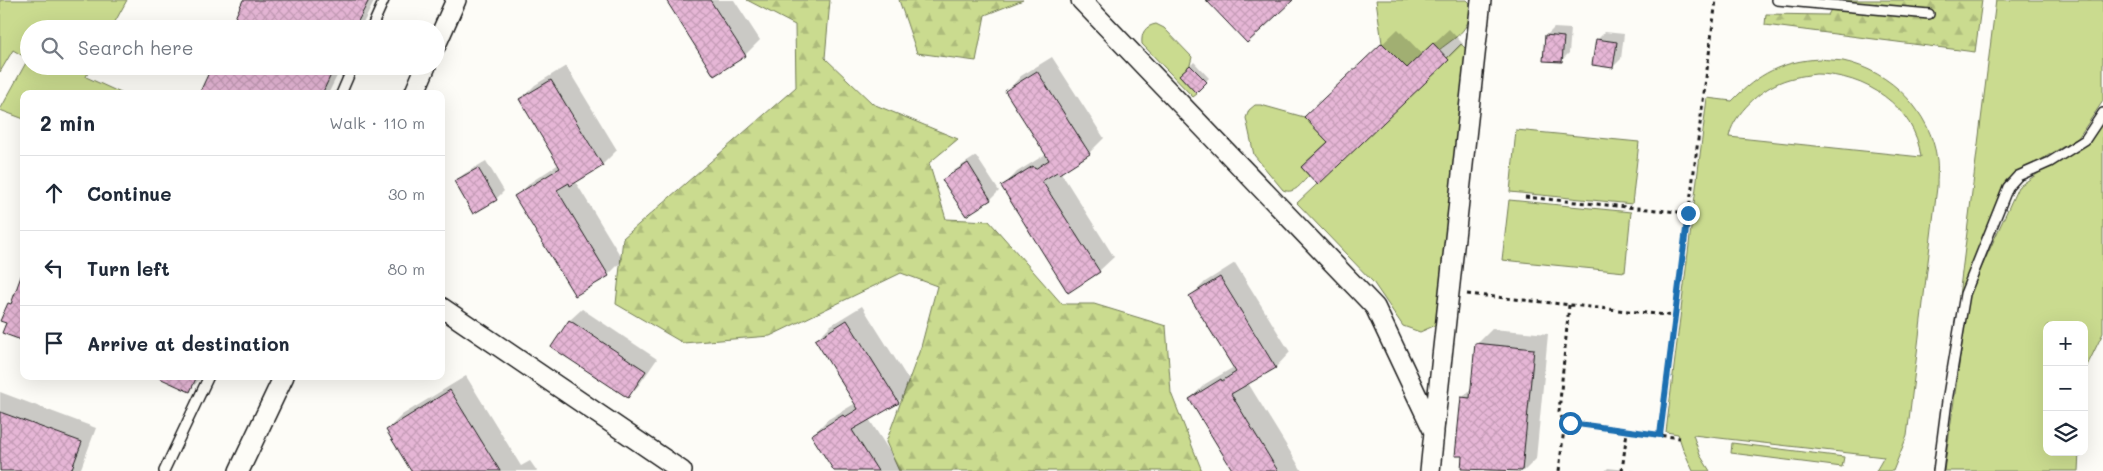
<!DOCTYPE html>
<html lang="en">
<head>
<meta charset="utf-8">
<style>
	:root { --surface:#fff; --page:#f2f2f3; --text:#1f2937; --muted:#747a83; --line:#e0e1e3 }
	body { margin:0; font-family:Mali,sans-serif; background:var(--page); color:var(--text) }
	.controls { position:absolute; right:15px; bottom:15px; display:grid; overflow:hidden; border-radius:10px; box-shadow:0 5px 20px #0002 }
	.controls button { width:45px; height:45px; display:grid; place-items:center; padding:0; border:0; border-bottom:1px solid var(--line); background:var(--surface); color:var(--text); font:25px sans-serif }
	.stop { position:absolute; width:15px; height:15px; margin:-11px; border:4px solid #1f6fb2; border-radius:50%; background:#fff }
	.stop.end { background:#1f6fb2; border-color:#fff; box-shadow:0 1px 5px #0008 }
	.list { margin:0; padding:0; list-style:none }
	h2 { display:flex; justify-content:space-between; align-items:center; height:65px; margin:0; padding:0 20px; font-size:21px }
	h2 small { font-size:16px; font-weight:400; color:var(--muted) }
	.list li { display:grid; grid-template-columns:32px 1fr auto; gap:15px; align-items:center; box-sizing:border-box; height:75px; padding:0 20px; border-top:1px solid var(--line) }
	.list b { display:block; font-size:19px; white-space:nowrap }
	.list em { font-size:16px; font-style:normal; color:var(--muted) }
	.icon { flex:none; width:28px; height:28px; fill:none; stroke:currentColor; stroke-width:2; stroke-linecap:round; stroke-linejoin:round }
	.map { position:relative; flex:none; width:2103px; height:471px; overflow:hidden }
	.search { position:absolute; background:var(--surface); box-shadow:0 5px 20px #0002; left:20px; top:20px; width:425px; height:55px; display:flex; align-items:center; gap:12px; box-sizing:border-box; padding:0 18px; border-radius:28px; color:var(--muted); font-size:19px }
	.panel { position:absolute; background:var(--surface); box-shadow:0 5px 20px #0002; left:20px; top:90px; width:425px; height:290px; border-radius:10px }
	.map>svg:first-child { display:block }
</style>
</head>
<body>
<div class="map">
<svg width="2103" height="471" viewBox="0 0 2103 471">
	<defs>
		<pattern id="forest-firs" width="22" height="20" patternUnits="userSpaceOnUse" patternTransform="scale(1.25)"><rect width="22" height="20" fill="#cadb8f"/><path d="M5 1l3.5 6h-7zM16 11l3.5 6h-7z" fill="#adbb7b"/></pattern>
		<pattern id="building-cross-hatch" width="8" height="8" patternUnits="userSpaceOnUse" patternTransform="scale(1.25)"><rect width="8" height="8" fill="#e6b6d6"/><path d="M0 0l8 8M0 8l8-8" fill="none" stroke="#c59cb7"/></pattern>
	</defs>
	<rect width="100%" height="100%" fill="#fdfcf7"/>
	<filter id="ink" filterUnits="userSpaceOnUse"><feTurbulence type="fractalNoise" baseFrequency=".02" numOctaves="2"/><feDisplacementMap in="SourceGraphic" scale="10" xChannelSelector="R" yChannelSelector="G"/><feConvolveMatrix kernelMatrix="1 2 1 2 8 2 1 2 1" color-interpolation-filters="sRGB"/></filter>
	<g filter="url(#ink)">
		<!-- green -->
		<path fill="#cadb8f" stroke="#737c56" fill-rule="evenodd" d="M0,0H127L111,29H29V66H91L86,77L123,94H24V119L0,110L28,59L13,50L0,72Z
			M1376,0H1467L1470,3C1472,30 1458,35 1439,50L1433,43L1407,68L1382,43Z
			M1996,0H2103V101L2078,138L2006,180L1959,296Z
			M1156,24L1164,28L1192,57L1190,65L1179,75L1197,94L1193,97L1142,44C1141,33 1145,26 1156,24Z
			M1461,44L1467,50L1440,317L1436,325L1420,332L1403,326L1373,282L1297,203L1449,60L1447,58Z
			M1820,59C1827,60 1835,60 1843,61C1891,71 1931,112 1937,160C1938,169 1937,178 1937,187L1907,436L1893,471H1876L1884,457L1693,435L1700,455L1710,471H1693L1683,449L1678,434L1666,432L1707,98L1732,101C1758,74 1782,61 1820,59ZM1816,74C1865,74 1915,106 1921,157L1729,137C1732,117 1756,94 1774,85C1787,78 1801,76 1816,74Z
			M1255,105H1261L1304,117L1328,142L1301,167L1309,176C1301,183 1295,195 1283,190L1254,155L1246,118L1249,110Z
			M2103,122V333L2084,372V325H2047V452H2079L2078,471H1944L1969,295L2018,187L2076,148L2089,143Z
			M1516,130L1639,142L1632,204L1510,192Z
			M1509,200L1631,212L1625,272L1502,260Z
			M1732,443L1844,457L1842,467L1731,453Z"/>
		<!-- forest -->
		<path fill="url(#forest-firs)" stroke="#737c56" d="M747,0H830L825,58L873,104L958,139L929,163L946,219L989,221L1062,304H1094L1166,326L1171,393L1202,471H899L886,442L921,347L937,286L901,273L770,336L683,343L616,304L623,238L796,87L795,25Z
			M899,0H1023L985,15L976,61L917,53Z
			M1836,0H1982L1975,52L1765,25L1766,14L1828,15Z"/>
		<!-- shadow -->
		<path fill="#0003" d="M245,0H375L360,29H231Z
			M668,0H734L760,40L745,55Z
			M1554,28L1571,29L1569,53L1561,61L1546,36Z
			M1398,29L1422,54L1449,29L1463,44L1318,183L1329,141L1321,103Z
			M1605,32L1624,34L1621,59L1613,67L1597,40Z
			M1052,57L1104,138L1089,153L1060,171L1114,257L1099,271L1003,187L1017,172L1046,154L1007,91L1021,76Z
			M1194,62L1209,78L1196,91L1181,75Z
			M213,66H342L328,94H200Z
			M566,66L617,150L602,165L575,181L623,260L608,275L516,197L531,182L559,164L520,100L535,85Z
			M976,156L999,191L991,199L966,215L944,180L952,172Z
			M486,161L504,191L496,199L456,182L464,174Z
			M1235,263L1290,352L1276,367L1248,383L1302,471H1234L1190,399L1205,384L1234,367L1190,297L1205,282Z
			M862,306L913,387L898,402L869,419L902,471H835L813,435L827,420L856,403L816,340L831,325Z
			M582,309L657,359L639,385L627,397L552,347L570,320Z
			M1492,329L1548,334L1536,459L1524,471H1492L1462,468V398L1472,388L1477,344Z
			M158,376H204L189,390Z
			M466,376L521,466L530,461L537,471H412L387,430L402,415Z
			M0,392L96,428L80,471H0Z
			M1608,468L1636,471H1605Z"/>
		<!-- building -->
		<path fill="url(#building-cross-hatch)" stroke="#1c1c1c" d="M243,0H369L354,29H230Z
			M666,0H710L746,56L714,76Z
			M1206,0H1293L1247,43Z
			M1545,35L1564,37L1562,62L1543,61Z
			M1596,39L1617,42L1613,68L1592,65Z
			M1382,43L1407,68L1433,43L1449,60L1318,185L1301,167L1328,142L1304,117Z
			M1190,65L1207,82L1196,93L1179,75Z
			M212,66H335L322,94H199Z
			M1037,71L1090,154L1059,174L1057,172L1042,181L1100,272L1068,293L1001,186L1033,166L1035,169L1049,160L1005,91Z
			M551,80L603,166L570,186L569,183L557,190L609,276L575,296L514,196L560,168L519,99Z
			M968,163L991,200L966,216L942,180Z
			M478,168L497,200L473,214L454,181Z
			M24,268V341L2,333L6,323L0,321L8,303L11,304Z
			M1220,277L1276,368L1231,394L1278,471H1233L1189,399L1221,379L1222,381L1236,372L1189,296Z
			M569,320L646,371L628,398L551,347Z
			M847,320L899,403L852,430L878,471H834L811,435L843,415L845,417L858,409L815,340Z
			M1475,343L1534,349L1522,471L1461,469L1462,456H1455L1461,397L1470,398Z
			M155,376H197L190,392Z
			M450,390L500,471H411L386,430Z
			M0,412L82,442L71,471H0Z"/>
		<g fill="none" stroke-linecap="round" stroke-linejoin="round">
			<defs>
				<path id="service" d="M1777,0L1929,14
					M371,29L384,0
					M341,94L353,66
					M164,471L209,376
					M1938,471L1947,401L1965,294L2008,187L2018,176L2050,162L2085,140L2103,113"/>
				<path id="minor" d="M1081,0L1375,307L1434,432L1430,471
					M436,45L456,0
					M414,94L426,66
					M441,307L682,471
					M1434,430L1481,0
					M239,471L284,376"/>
			</defs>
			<!-- service casing -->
			<use href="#service" stroke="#1c1c1c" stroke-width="12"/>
			<!-- minor casing -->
			<use href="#minor" stroke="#1c1c1c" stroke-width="22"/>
			<!-- path -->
			<path stroke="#1c1c1c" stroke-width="3" stroke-dasharray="4 4" stroke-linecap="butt" d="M1525,197L1688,213
				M1467,294L1675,316
				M1569,305L1559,412L1562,418L1570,423L1680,438
				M1660,435L1716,0
				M1559,471L1565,420
				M1622,471L1627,431"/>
			<!-- service -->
			<use href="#service" stroke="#fdfcf7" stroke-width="9"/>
			<!-- minor -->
			<use href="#minor" stroke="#fdfcf7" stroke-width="19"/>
		</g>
	</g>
	<g fill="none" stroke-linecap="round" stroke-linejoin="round" filter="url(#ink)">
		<!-- route -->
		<path stroke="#1f6fb2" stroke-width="6" d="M1570,423L1660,435L1688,213"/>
	</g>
</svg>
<div class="controls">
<button>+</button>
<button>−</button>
<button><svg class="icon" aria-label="layers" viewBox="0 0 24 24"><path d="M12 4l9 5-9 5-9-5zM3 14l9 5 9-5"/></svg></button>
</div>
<div class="stop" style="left:1570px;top:423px"></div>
<div class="stop end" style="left:1688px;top:213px"></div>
<div class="search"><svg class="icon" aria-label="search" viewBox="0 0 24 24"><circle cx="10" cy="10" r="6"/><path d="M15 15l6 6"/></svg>Search here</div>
<section class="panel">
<h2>2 min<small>Walk · 110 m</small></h2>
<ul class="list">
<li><svg class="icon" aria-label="ahead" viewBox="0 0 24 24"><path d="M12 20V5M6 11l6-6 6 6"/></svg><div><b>Continue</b></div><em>30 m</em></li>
<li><svg class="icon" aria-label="left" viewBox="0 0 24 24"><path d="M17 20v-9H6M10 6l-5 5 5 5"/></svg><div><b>Turn left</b></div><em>80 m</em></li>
<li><svg class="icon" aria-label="arrive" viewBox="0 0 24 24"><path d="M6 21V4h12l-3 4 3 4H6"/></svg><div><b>Arrive at destination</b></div></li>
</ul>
</section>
</div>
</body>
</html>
